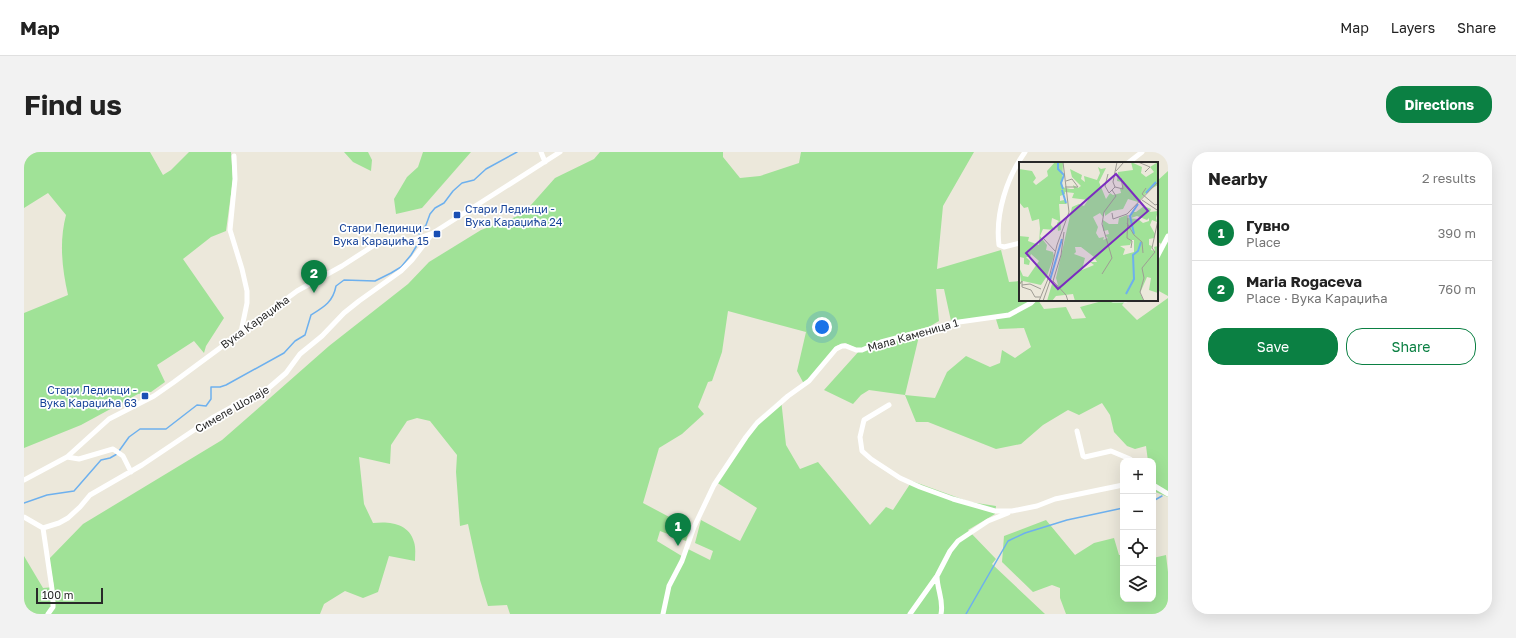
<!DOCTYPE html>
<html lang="en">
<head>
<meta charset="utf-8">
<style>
	:root { --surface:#fff; --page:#f2f2f2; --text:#222; --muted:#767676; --line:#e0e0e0; --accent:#0b8043 }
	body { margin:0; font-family:"Golos Text",sans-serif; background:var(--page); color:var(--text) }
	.controls { position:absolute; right:12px; bottom:12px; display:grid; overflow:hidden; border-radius:8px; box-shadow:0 4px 16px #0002 }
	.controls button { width:36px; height:36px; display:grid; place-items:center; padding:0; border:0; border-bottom:1px solid var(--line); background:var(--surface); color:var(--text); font:20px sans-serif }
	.scale { position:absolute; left:12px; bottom:10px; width:67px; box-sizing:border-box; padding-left:4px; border:2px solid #292929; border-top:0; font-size:11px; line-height:14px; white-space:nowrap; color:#292929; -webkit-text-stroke:3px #fff; paint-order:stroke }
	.you { position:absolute; left:798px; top:175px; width:14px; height:14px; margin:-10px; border:3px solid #fff; border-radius:50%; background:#1a73e8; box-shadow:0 0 0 6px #1a73e833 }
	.badge { display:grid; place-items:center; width:26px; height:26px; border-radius:50%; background:var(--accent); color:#fff; font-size:13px; font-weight:700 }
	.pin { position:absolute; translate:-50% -33px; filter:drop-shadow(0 1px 2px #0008) }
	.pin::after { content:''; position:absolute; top:21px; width:14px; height:12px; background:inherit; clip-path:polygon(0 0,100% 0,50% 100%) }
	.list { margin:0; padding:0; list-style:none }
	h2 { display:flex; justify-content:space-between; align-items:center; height:52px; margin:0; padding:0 16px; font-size:17px }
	h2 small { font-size:13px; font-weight:400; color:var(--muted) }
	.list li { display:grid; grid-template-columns:26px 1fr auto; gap:12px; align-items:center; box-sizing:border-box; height:56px; padding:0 16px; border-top:1px solid var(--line) }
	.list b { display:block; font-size:15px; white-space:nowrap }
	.list p { margin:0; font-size:13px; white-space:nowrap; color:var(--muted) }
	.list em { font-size:13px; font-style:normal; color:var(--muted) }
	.actions { display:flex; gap:8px; padding:12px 16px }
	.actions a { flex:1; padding:9px 0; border:1px solid var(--accent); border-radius:16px; text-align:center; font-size:14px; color:var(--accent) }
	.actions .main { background:var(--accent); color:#fff }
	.icon { flex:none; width:22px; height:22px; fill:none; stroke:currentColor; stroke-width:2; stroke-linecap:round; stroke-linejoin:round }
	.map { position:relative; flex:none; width:1144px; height:462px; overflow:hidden; border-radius:16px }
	header { display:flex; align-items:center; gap:24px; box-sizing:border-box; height:56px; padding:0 20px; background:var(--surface); border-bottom:1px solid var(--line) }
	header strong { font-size:19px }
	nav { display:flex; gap:22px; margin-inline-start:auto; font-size:14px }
	.intro { display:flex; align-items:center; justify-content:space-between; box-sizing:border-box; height:96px; padding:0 24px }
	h1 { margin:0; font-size:28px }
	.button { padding:10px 18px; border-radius:16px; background:var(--accent); color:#fff; font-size:14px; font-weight:700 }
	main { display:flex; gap:24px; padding:0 24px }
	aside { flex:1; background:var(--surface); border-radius:16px; box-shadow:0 4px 16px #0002 }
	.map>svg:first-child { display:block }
</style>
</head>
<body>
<header>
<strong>Map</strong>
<nav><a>Map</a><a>Layers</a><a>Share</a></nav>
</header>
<div class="intro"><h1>Find us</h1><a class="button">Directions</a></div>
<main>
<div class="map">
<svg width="1144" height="462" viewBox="0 0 1144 462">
	<rect width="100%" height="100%" fill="#ece8db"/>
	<!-- green -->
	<path fill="#a0e297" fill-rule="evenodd" d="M0,0H126L139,23L147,18L165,0H207L209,27L202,79L187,85L159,107L200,166L182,194L180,201L170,189L133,213L141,230L127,240L114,242L57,273L0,296V161L44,143C38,116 35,90 42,63L24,41L0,56Z
		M320,0H344L348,8L347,19L329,10Z
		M399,0H447L398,56L372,62L370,47L383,25L394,15Z
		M576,0H699V5L716,26L736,24L775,11L777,0H950L919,54L913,117L977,98L985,130L996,129V148H1014L1020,157L1042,155L1048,167L1062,166L1056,155L1082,148H1102L1098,153L1113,168L1144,146V345L1129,339V309H1124L1122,294L1111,297L1103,294L1090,280L1086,263L1078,251L1055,263L1044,258L1019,273L997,292L972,297L904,270H892L881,243L845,238L837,243L829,252L800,238L836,198L821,191L812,194L790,222L780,232L773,219L782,180L704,159L698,200L688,229L684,230L674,255L680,262L658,282L635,296L619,351L666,376L662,389L636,379L633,389L661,406L664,397L686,408L689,399L671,391L677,368L716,389L733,356L692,330L731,270L757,247L762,293L776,317L794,310L846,373L862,355L869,358L888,329L946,350L972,354L971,362L944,378L972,407L968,412L1021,462H486L483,453L464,454L456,428L444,372L436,374L432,320L433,303L406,269L393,266L383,269L367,293L366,312L335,305L340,352L349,371C365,369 385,371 390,390C392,396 391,403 391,409L365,404L354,440L339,446L321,439L300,452L296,462H0V404L19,436L30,435L25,407L59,372L198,288L305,194L384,132L405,110L457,78L499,62L531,26L570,7ZM912,137H920L927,169L971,164L975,177L1000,176L1007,195L991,206L978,198L976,211L966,215L942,204L923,220L911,246L881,243L896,180L915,169Z
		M1144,19V144L1133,138V109L1140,94L1133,89V29Z
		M1022,368L1051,403L1070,391L1090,386L1095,403H1099V447H1129V406L1142,403L1144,420V462H1042L1036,446V436L1028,433L1009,440L978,410L980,384Z"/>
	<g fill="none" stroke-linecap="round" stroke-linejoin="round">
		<!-- stream -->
		<path stroke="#6db0ee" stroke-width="1.5" d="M395,82L402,73L406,62L411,56L420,51L429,39L438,31L450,28L462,17L493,0
			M95,299L105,285L116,277H142L173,253L182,254L187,247V235H196L202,233L260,201L271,189L281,183L287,163C300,155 309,150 312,134L320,128L351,129L367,121L377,115L387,103L395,90
			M1129,349L1138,344
			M0,351L23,343L50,339L77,308L86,306L93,302
			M942,462L984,389L1001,381L1043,368L1099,356"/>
		<!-- minor -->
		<path stroke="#fff" stroke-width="5" d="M517,0L521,10
			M210,4L211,27L206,78L218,117L223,139V151L217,180
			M1104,11L1118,0
			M996,91L980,95L975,93C971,62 983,25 1001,0
			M1133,105L1144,84
			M1089,148H1102
			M865,253L840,268L836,285L838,299L847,307L876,326L896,335L929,347L971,359H988L1013,354L1031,347L1099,333
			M1053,279L1059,304L1061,305L1087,299L1106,307L1108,309
			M43,305L55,307L89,297L99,304L107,320
			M0,328L43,305L85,267L130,244L150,230L273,139L318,114L352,92L360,90L390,88L409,81L536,0
			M1129,333L1144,342
			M0,365L19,376L35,371L44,366L56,355L66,343L118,313L188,266L217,250L240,240L262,221L276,202L298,184L320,161L335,149L377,119L388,108L408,82
			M19,376L29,444V455L24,462
			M913,424C913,438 920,448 917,462
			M639,462L645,434L658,409L670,375L690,333L722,285L733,271L764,244L785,229L812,197L818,194H822L832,198H838L857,190L910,176L935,170L985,163L1007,151L1010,148
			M886,462L913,424L926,399L934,389L964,369L984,361"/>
	</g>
	<!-- markers -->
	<g fill="#1a4fb4" stroke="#fff" stroke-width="1.5">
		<rect x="429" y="59" width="8" height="8" rx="2"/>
		<rect x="409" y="78" width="8" height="8" rx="2"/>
		<rect x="117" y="240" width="8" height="8" rx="2"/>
	</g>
	<g text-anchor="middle" stroke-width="3.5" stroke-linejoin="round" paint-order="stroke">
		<!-- transit labels -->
		<g font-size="11" fill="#164399" stroke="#fff" text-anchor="end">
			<text x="441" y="61" text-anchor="start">Стари Лединци -<tspan x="441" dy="13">Вука Караџића 24</tspan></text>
			<text x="405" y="80">Стари Лединци -<tspan x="405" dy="13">Вука Караџића 15</tspan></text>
			<text x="113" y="242">Стари Лединци -<tspan x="113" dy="13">Вука Караџића 63</tspan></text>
		</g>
		<!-- street labels -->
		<g font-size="11" fill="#292929" stroke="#fff">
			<text transform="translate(231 170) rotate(-36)" y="4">Вука Караџића</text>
			<text transform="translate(889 183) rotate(-16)" y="4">Мала Каменица 1</text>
			<text transform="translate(208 257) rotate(-30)" y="4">Симеле Шолаје</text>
		</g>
	</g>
	<!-- overview -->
	<g transform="translate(995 10)">
		<rect width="139" height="139" fill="#ece8db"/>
		<path d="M36,0H44L43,25L51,27H55L54,23L59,26L62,24L53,15L51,7L63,13L62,17L66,20L65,14L78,18L81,11L79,5L82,7L87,6L80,20L87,37L91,31L94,33L102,31L101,27L104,24L103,20L98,19L99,10L114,8L112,0L123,5L122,11L127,15L135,10L131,5L139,0V23L130,28L119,40L109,37L104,47L93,49L86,54V49L84,55L81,51L74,55L79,65L77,71L80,76L85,75L84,78L89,76L86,73L90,72L89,68L84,69V58L90,62H99L100,56L108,53V56L119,57L124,61L130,59V56L128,58L118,54L112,56L113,50H117L125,44L132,47L131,50L139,49L137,56L138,60L133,58L131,63L136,72L135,76L130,77V83L133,84L132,88L136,89L135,85L139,84V131L130,128L132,116L128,115L121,131L125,139H56L54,132L37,134L33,139H28L33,122L39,123L37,116L53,45L60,42L65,44L69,38L53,36L55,31L46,30V32L41,34V39L45,38L48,42H40L42,68L39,69L38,61L40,59L33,56L32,63L36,68L24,67L21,74L28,83L27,88L34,90L35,94L28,114L22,123L4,119L0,123L2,119L0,105L4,114L9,115L20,99L12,92L11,95H7L11,99L10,103L5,102V96L1,95L0,90V74L10,75L9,79L20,83L21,66L20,57L13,59L9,45L5,46L0,40V7L13,9L17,16L14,20L17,23L29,14L28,9ZM113,78H115V90L104,93L106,87L101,84L111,83ZM56,85H62L75,95L78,100H71L75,103L63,108L66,96L55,92L57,90Z" fill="#a0e297" fill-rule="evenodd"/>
		<path fill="none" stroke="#6db0ee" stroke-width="2" d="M39,0V7L45,13L42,21L44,27M43,28L47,41M127,31L137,20M115,72L111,54L119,42M31,118L43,77M107,132L115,117L114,93L119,89L122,80"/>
		<path fill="none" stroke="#9e9c94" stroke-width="1" d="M119,0L131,5L126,10M97,9L105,0M89,12L86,24L90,31L93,28M46,25H59L53,17L47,19M96,25L104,27L102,16M127,26L123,32L136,43L139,42M123,38L138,48M93,51L94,57L108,52L139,20M109,53L108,76L113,79L112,86M108,61L115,73L123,80L124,91M24,76L36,89M83,112L93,96L83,62L85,50L97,34L93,28L96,25L94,20L98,0M34,119L42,93L45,70M34,119L47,133L49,139M0,123L3,119V125L12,128L16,135H21M3,123L11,122L22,127M20,139L31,112L38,83L50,50L44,0M24,139L31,119M125,139L121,130L125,116L123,106L136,90L133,86L139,58"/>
		<path fill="#7b2cbf" fill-opacity="0.15" stroke="#7b2cbf" stroke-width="2" d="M97,12L129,49L39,127L7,91Z"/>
		<rect width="139" height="139" fill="none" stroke="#292929" stroke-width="2"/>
	</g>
</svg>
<div class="controls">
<button>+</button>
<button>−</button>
<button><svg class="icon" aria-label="locate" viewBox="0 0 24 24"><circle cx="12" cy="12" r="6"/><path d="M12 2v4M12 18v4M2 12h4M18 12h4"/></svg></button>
<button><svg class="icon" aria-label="layers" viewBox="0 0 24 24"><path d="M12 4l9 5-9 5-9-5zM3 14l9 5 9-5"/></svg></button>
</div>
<div class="scale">100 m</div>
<div class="you"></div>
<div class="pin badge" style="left:654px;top:394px">1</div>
<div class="pin badge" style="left:290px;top:141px">2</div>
</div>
<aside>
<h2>Nearby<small>2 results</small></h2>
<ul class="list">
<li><span class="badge">1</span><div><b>Гувно</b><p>Place</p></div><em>390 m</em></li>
<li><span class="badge">2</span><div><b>Maria Rogaceva</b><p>Place · Вука Караџића</p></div><em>760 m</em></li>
</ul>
<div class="actions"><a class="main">Save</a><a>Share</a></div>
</aside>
</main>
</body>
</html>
